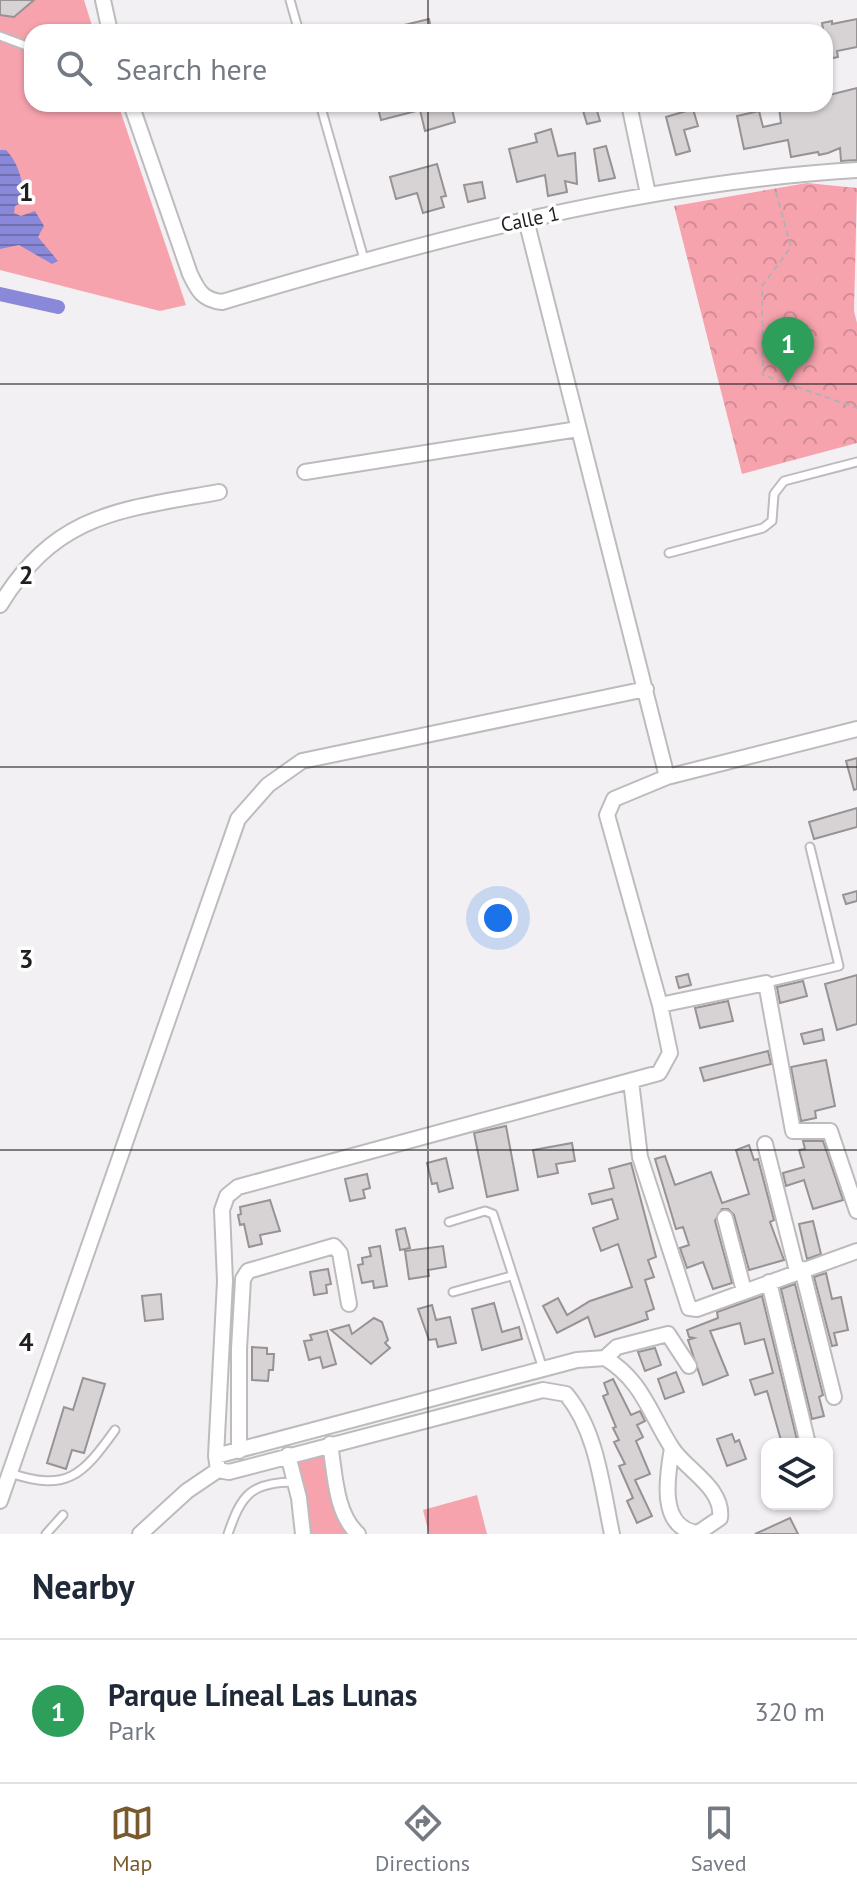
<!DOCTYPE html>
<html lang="en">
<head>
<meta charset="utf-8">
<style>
	:root { --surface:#fff; --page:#f2f2f3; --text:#1f2937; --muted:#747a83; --line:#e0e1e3; --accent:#785a2e }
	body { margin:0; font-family:"PT Sans",sans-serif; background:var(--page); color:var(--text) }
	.controls { position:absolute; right:24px; bottom:24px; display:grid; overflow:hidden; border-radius:16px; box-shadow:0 2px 6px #0004 }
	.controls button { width:72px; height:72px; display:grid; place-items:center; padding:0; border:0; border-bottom:2px solid var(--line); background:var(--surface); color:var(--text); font:40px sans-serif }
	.you { position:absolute; left:498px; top:918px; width:28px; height:28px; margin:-20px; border:6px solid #fff; border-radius:50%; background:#1a73e8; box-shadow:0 0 0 12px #1a73e833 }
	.badge { display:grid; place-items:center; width:52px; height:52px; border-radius:50%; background:var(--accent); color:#fff; font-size:26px; font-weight:700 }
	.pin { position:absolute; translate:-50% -66px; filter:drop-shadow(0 2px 4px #0008) }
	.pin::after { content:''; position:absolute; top:42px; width:28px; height:24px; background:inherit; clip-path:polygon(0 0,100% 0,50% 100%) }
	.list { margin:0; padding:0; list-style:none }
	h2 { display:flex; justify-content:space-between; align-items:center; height:104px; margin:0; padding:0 32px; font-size:34px }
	h2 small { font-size:26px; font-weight:400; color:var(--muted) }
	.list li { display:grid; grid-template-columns:52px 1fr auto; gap:24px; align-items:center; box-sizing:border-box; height:144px; padding:0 32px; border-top:2px solid var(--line) }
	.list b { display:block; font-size:30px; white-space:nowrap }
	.list p { margin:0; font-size:26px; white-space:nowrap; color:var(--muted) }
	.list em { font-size:26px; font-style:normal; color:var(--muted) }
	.icon { flex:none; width:44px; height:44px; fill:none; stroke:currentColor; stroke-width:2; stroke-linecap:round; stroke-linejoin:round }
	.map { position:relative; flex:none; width:857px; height:1534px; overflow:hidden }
	.search { position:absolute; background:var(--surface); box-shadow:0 2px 6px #0004; left:24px; right:24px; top:24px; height:88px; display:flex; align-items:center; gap:20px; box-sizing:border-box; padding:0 28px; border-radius:24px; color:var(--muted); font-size:30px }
	.sheet { height:248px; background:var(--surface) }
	nav { display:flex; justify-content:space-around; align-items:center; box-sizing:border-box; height:112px; border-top:2px solid var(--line); background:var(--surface); font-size:22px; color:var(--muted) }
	nav a { display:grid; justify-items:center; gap:4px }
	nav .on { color:var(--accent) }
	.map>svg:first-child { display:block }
</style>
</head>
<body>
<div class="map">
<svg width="857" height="1534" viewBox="0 0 857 1534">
	<defs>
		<pattern id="forest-crowns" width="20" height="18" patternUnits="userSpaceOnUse" patternTransform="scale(2)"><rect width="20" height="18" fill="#f6a3ae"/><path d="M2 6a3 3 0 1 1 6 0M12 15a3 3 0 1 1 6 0" fill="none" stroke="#d38c95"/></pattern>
		<pattern id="water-rules" width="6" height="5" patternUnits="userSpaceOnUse" patternTransform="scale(2)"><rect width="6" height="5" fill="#8a88d8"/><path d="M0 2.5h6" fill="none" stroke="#706faf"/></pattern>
	</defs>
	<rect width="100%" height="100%" fill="#f3f0f3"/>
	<!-- green -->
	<path fill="#f6a3ae" d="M0,0H84L94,32H32V104H118L186,305L160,311L0,270Z
		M324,1456L338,1520L347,1534H310L297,1461Z
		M477,1495L487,1534H429L423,1510Z"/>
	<!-- forest -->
	<path fill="url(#forest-crowns)" d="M807,183L857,188L854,311L857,323V443L742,474L674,206Z"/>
	<!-- water -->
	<path fill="url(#water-rules)" d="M0,150H6C20,165 22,181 25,201L15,206L14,213L21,216L35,211L44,226L38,237L58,261L52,264L19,245L0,249Z"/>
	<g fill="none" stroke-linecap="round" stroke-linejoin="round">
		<!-- canal -->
		<path stroke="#8a88d8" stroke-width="14" d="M0,294L58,307"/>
	</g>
	<!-- building -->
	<path fill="#d7d2d4" stroke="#979294" stroke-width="2" d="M0,0H34L14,17L0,15Z
		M429,19L432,32H393L392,28Z
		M857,19V47L837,51L838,57L828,59L822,23L832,21V24Z
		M857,88V160L841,161L840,148L828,153L819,155L818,152L791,157L788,140L744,149L737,116L759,111L763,127L781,123L779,107L825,104V96Z
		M392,104H428V108L381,120L378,108Z
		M581,104H595L600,121L587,124Z
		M441,105L443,111L452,109L455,122L425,131L420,110Z
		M693,109L698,126L684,130L690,151L676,155L666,117Z
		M551,129L558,156L575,153L577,184L565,181L567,192L548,196L545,175L517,182L509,149L537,142L535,134Z
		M606,146L615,178L599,181L594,149Z
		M437,164L446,196L441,197L444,207L423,213L417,193L396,199L390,177Z
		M482,182L485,198L468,202L464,185Z
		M857,758V789L854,790L846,761Z
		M857,808V827L814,839L809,822Z
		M857,891V901L846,904L843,895Z
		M688,974L691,985L679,988L676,977Z
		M857,975V1024L837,1030L825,984Z
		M803,981L807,996L780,1003L777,987Z
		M728,1001L733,1021L700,1028L695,1008Z
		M822,1029L824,1040L804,1044L801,1034Z
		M768,1051L771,1064L704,1081L700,1068Z
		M826,1060L835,1106L815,1111L816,1118L801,1121L791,1067Z
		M506,1126L518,1190L487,1197L474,1133Z
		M803,1141H823L843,1200L813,1209L804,1180L786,1186L783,1173L804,1167L799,1150L805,1149Z
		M572,1143L575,1161L556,1164L558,1173L538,1177L533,1150Z
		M749,1145L754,1160L758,1159L774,1220L770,1222L784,1260L749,1270L734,1215L728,1209H722L715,1221L732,1283L713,1289L703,1262L687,1268L680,1248L689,1245L683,1227L676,1229L655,1159L665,1156L675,1185L711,1172L722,1203L749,1194L736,1150Z
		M446,1158L453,1188L439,1192L437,1183L432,1184L427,1163Z
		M631,1163L656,1257L648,1260L654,1277L645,1280L654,1309L646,1312L648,1319L595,1337L588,1317L557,1333L543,1306L558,1298L567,1315L590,1301L632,1287L618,1244L601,1251L593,1228L618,1219L612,1199L592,1204L589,1194L614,1188L609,1169Z
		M367,1174L370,1188L363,1190L365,1198L350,1201L345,1179Z
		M270,1200L280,1231L260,1235L262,1244L249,1247L244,1224L240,1225L238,1215L241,1214L240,1207Z
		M813,1221L821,1254L807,1259L799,1224Z
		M405,1228L410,1248L400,1250L396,1230Z
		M380,1246L387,1286L374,1288L373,1281L362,1283L358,1265L363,1264L362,1258L371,1256L369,1248Z
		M443,1246L446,1267L428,1270L429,1276L409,1279L405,1251Z
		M328,1269L331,1284L326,1285L327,1293L314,1295L310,1272Z
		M826,1273L832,1299L841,1297L848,1330L834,1333L837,1345L832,1346L814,1277Z
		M795,1284L823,1395L819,1397L824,1416L812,1419L781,1289Z
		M161,1294L163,1319L145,1321L142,1296Z
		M762,1296L798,1444H782L767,1391L755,1395L750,1380L773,1373L764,1339L745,1344L740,1323L710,1331L728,1375L703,1385L688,1340L694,1338L689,1337L687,1330L718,1318L717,1312Z
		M494,1303L502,1332L519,1327L522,1339L482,1350L472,1309Z
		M432,1305L436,1320L450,1317L456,1343L438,1347L436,1339L429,1340L418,1309Z
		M374,1318L382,1322L388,1340L385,1343L390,1348L371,1364L331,1330L349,1325L352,1334Z
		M327,1331L336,1364L323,1368L320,1357L309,1360L304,1341L312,1340L310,1335Z
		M252,1347L267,1348V1354H274L273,1370H269L268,1381L252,1380Z
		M655,1348L661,1365L645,1371L638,1352Z
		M676,1372L684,1392L665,1399L658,1379Z
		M83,1378L105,1384L84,1453L72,1450L66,1469L47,1463L64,1407L73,1410Z
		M613,1379L631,1415L640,1411L645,1421L637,1425L643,1437L636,1441L650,1474L635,1480L652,1516L637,1523L627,1501L633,1498L619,1466L625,1464L614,1442L619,1440L613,1428L616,1427L603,1396L608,1394L604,1383Z
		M732,1434L735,1442L739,1440L746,1459L727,1466L717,1439Z
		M790,1518L798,1534H755Z"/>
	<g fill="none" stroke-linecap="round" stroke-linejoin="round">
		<defs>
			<path id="service" d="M290,0L299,32
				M0,36L32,48
				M320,104L364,259
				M669,553L763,528L772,521L774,494L784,481L857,462
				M766,983L839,966L810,847
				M449,1222L485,1211L493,1214L543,1369
				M453,1292L511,1276
				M10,1473C67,1492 82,1476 115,1430
				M46,1534L63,1515
				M228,1534C241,1496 250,1482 294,1482"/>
			<path id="minor" d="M103,0L110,32
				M131,104L190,274C198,291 203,300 222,302C430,240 639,183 857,170
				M629,104L648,194
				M526,220L667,777
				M305,472L578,429
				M0,605C57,512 121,510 219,492
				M660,1005L766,983L793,1131H830L857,1211
				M631,1081L640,1157L689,1308L697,1309L857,1251
				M765,1144L797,1271
				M725,1218L744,1291
				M802,1269L834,1397
				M769,1282L808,1444
				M605,1358L617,1347L668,1334L689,1366
				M330,1444C335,1473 335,1513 358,1534
				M239,1451V1349L243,1279L248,1271L334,1246L340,1253L349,1304
				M288,1455L299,1498L303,1534
				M216,1456L577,1360L605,1358C642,1380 650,1414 672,1448C686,1470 724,1488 720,1518L698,1533C658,1528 667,1477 672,1448
				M218,1470L216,1456L225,1281L222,1210L227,1196L238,1187L659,1073L670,1053L660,1005L607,815L614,799L667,777L857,729
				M0,1501L238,819L268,785L302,761L646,689
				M140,1534L187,1491L218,1470L229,1472L543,1390L566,1394C597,1431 602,1487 612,1534"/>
		</defs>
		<!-- service casing -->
		<use href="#service" stroke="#bebbbe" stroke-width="11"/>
		<!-- minor casing -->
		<use href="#minor" stroke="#bebbbe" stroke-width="18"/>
		<!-- path -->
		<path stroke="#b4b1b4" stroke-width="2" stroke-dasharray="6 4" stroke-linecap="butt" d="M776,192L791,247L762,286L763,375L857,408"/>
		<!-- service -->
		<use href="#service" stroke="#fff" stroke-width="7"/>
		<!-- minor -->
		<use href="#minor" stroke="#fff" stroke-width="14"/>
	</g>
	<!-- grid -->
	<path fill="none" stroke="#201f20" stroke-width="2" stroke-opacity="0.55" d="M428,0V32M428,104V1534M0,384H857M0,767H857M0,1150H857"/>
	<g text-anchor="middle" stroke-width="7" stroke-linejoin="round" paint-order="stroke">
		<!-- street labels -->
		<g font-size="20" fill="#201f20" stroke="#fffeff">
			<text transform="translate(530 219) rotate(-12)" y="7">Calle 1</text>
		</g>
	</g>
	<g font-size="26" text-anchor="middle" font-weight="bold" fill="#201f20" stroke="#fffeff" stroke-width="7" stroke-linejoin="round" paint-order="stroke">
		<text x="26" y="201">1</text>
		<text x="26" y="584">2</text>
		<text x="26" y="968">3</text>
		<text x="26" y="1351">4</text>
	</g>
</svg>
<div class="controls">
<button><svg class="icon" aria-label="layers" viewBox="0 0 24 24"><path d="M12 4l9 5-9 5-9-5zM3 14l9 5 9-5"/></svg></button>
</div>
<div class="you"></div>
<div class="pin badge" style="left:788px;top:383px;background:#2e9e5b">1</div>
<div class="search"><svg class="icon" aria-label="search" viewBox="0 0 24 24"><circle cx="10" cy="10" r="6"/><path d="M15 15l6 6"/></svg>Search here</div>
</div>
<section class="sheet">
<h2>Nearby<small></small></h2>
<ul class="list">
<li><span class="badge" style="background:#2e9e5b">1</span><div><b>Parque Líneal Las Lunas</b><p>Park</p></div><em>320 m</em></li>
</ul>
</section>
<nav>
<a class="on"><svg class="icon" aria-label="map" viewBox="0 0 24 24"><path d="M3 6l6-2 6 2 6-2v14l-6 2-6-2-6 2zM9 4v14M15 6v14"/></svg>Map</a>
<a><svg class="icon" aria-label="directions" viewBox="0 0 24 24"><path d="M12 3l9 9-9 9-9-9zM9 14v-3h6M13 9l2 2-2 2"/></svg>Directions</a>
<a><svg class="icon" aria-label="saved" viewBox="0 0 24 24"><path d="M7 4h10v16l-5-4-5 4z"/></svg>Saved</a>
</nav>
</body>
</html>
